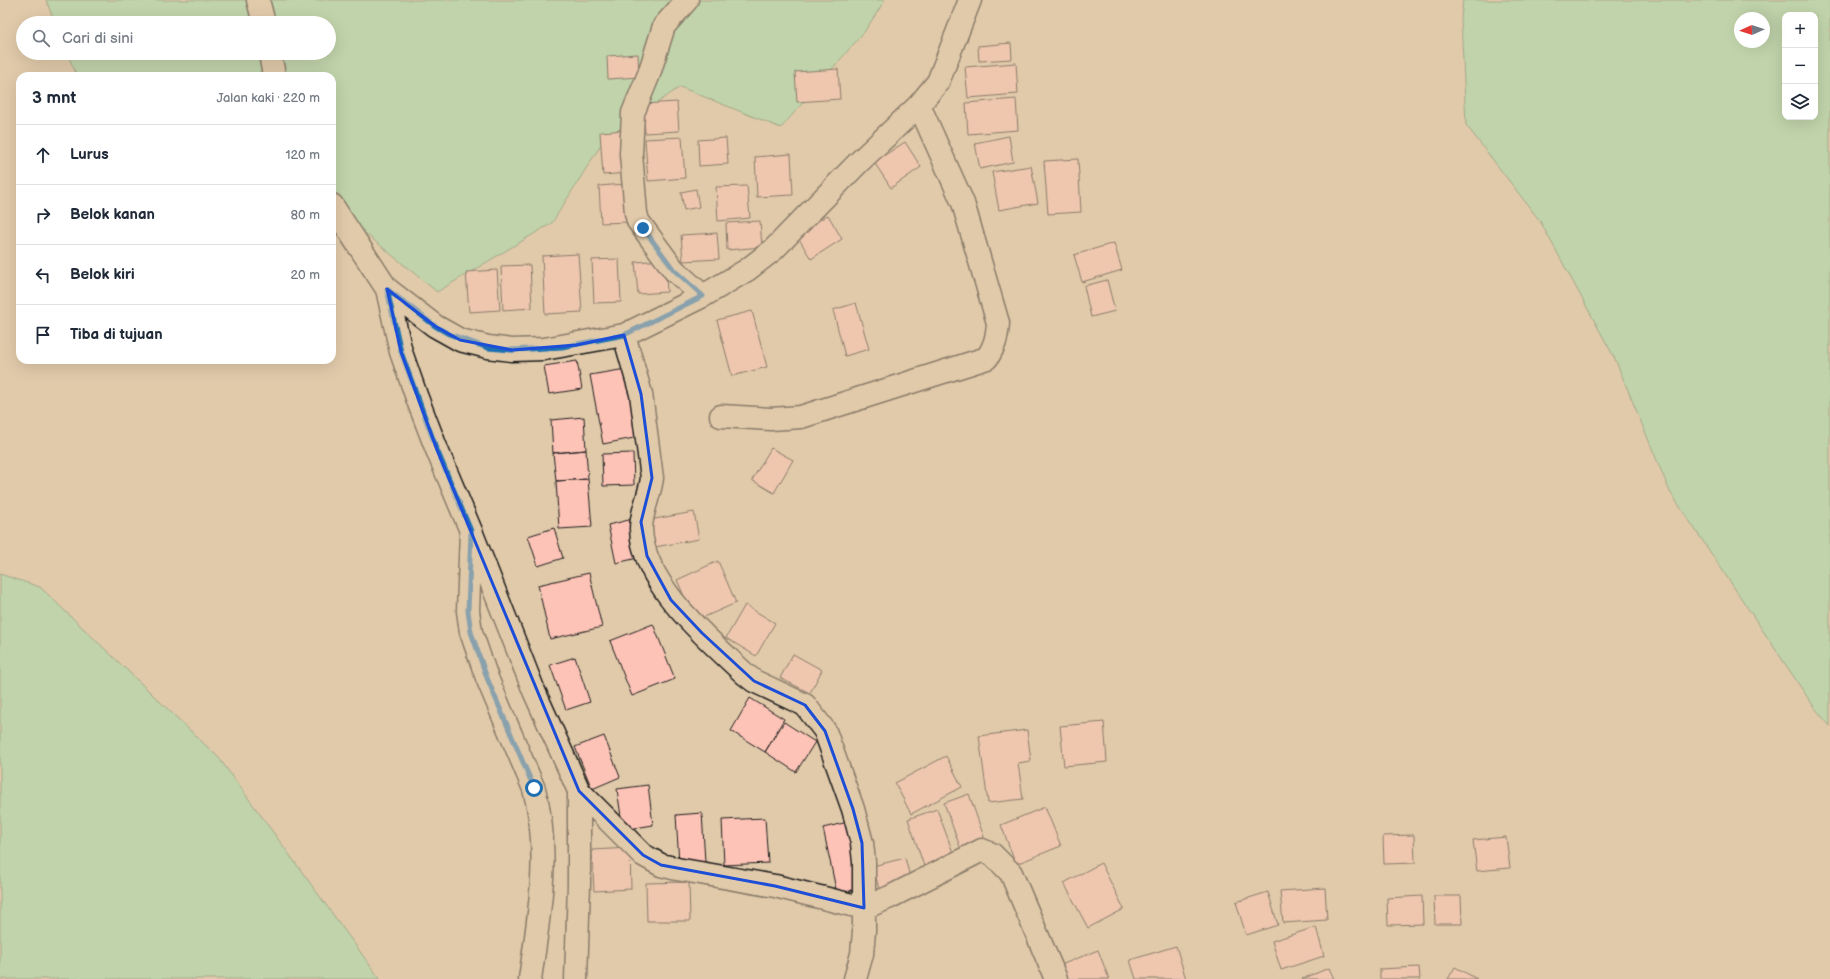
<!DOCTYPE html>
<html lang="id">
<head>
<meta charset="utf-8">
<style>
	:root { --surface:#fff; --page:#f2f2f3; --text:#1f2937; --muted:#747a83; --line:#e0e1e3 }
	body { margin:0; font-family:"Balsamiq Sans",sans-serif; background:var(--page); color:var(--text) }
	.controls { position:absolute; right:12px; top:12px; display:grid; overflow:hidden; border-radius:8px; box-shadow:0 4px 16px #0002 }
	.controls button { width:36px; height:36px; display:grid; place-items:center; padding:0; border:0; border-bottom:1px solid var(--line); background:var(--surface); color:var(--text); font:20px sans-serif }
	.compass { position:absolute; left:1734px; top:12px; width:36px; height:36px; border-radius:50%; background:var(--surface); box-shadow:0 4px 16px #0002; rotate:267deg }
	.stop { position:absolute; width:12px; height:12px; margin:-9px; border:3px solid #1f6fb2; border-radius:50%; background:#fff }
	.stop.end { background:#1f6fb2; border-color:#fff; box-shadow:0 1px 4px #0008 }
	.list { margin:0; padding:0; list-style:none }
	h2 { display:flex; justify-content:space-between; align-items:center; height:52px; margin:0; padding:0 16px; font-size:17px }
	h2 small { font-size:13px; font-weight:400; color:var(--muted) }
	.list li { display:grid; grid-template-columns:26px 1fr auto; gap:12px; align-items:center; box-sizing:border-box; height:60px; padding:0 16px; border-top:1px solid var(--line) }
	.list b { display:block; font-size:15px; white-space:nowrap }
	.list em { font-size:13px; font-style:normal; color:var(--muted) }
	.icon { flex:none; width:22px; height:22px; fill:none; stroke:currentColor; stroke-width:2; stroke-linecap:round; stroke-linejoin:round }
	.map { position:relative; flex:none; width:1830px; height:979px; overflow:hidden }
	.search { position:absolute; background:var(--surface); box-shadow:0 4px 16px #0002; left:16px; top:16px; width:320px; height:44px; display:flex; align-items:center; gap:10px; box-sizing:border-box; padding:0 14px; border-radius:22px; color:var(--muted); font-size:15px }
	.panel { position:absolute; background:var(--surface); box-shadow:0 4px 16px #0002; left:16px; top:72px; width:320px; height:292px; border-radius:12px }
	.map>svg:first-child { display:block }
</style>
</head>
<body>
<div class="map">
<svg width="1830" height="979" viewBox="0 0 1830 979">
	<rect width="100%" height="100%" fill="#e1caaa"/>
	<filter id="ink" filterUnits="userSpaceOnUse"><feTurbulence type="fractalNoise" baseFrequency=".025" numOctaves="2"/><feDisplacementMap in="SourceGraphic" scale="8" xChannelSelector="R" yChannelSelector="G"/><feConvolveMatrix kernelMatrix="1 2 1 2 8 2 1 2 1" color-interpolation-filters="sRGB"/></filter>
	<g filter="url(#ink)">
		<!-- green -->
		<path fill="#97deac" stroke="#5a7d64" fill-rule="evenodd" d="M46,0H885L865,31L781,128L680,87L604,140L552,223L437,292L332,206V76H77L67,53H329V23H55Z
			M1463,0H1830V726L1814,707L1670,492L1615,359L1540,221L1466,125L1461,19ZM1785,15H1815V117H1785ZM1740,18H1764V42H1740Z
			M0,574L40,587L219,758L380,979H0Z"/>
		<!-- building -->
		<path fill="#fec3b7" stroke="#1c1c1c" d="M1011,43L1012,59L979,61L978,46Z
			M638,54L639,77L608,79L607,56Z
			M1016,63L1018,94L968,98L965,67Z
			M838,69L840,99L797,102L795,72Z
			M1016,99L1018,130L968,134L966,103Z
			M677,102L679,131L645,133L643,104Z
			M624,130L627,173L603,175L600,132Z
			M1009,136L1013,162L980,169L975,143Z
			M682,137L685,178L648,181L645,139Z
			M726,138L728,164L699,166L698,140Z
			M905,142L921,167L891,188L874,162Z
			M791,154L793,195L757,197L755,157Z
			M1078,159L1081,212L1048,214L1044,161Z
			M1031,166L1038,203L999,210L992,172Z
			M626,184L628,222L601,223L599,186Z
			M747,186L750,218L718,221L716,187Z
			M696,189L699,207L684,210L681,192Z
			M828,215L842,239L811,259L796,234Z
			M760,221L762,247L727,250L726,223Z
			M717,233L719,259L683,261L681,235Z
			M1114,243L1122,270L1082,282L1074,255Z
			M578,254L582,312L545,314L542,256Z
			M619,259L621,302L594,303L592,260Z
			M665,260L667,292L638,294L635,262Z
			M530,265L532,308L503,310L501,266Z
			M497,270L500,310L469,312L466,272Z
			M1107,280L1115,311L1091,317L1084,286Z
			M856,303L869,349L845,356L833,310Z
			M752,311L767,367L732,376L717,320Z
			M577,361L582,389L549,394L544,366Z
			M626,369L639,437L603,444L590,375Z
			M584,417L586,450L553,453L551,420Z
			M771,448L793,460L774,493L752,480Z
			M586,450L588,479L556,481L553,453Z
			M633,453L634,485L603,486L602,454Z
			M588,479L592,527L559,529L556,481Z
			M694,512L699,539L655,547L649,520Z
			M633,519L642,557L616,563L608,525Z
			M554,528L563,558L538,566L528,536Z
			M718,561L736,603L695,621L677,580Z
			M589,573L602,627L550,639L538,585Z
			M745,605L775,623L756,656L726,638Z
			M653,624L675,679L632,696L610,641Z
			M793,654L822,670L810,693L780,678Z
			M575,657L590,702L566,710L550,665Z
			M750,698L784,719L765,752L731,731Z
			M784,722L815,742L796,772L765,752Z
			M1104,722L1107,762L1064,766L1060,726Z
			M1027,730L1031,761L1018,763L1023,799L988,803L979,736Z
			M604,736L620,777L592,789L575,747Z
			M946,756L962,787L911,814L895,783Z
			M648,785L653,825L623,830L617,789Z
			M969,794L987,846L963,855L944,803Z
			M1045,807L1061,846L1016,864L1001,825Z
			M937,809L955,858L925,869L908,819Z
			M702,813L705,862L679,863L676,815Z
			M765,818L768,863L724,865L722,820Z
			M848,822L862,888L837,894L823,828Z
			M1414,835L1415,863L1384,864L1383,836Z
			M1506,837L1510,868L1477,871L1473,840Z
			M630,848L631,889L594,891L592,850Z
			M905,858L911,881L879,889L873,866Z
			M1101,863L1124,909L1088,928L1064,883Z
			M689,882L690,921H647L646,883Z
			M1325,888L1327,920L1283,923L1280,891Z
			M1268,892L1278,925L1246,935L1236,902Z
			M1422,896L1423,924L1388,925L1387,898Z
			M1434,896H1461L1462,924H1435Z
			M1316,927L1324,956L1281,970L1272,941Z
			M1176,946L1186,979H1136L1130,960Z
			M1098,950L1109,979H1066L1061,965Z
			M1419,967L1420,979H1380V969Z
			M1455,967L1477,979H1448Z
			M1329,968L1334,979H1302Z"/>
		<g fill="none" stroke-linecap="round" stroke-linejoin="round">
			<defs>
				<path id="minor" d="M258,0L264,23
					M687,0L664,26L649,74L633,113L631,154L636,213L638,221L674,270L703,296
					M270,53L274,76
					M332,205L387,289L435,326L460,340L488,347L512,350L544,349L624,335L703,296L747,270L773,250L858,163L919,105L938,82L970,0
					M387,289L401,352L417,398L437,450L471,531L468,611L471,632L487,678L534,789C551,850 539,917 530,979
					M624,335L641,394L652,478C650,495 641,512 641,529C643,585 707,638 745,674L754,681L805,705L825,731L853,809L862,843L864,862V931L862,954L855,979
					M721,416L771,419L801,417L987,358C995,346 997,337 998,323L963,203L919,105
					M471,531L534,691L579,791L643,855L661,865L677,869L775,886L864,908L890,897L982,850L992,854L1011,873L1056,979
					M576,979L579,884V791"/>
			</defs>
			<!-- minor casing -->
			<use href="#minor" stroke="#1c1c1c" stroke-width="25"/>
			<!-- minor -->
			<use href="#minor" stroke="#e1caaa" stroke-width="22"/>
		</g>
	</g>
	<g fill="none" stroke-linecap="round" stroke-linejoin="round" filter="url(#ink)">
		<!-- route -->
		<path stroke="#1f6fb2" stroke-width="5" d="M534,788L487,678L471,632L468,611L471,531L437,450L418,398L401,352L387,289L435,326L449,334L488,348L512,350L562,347L624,335L703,296L674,270L643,228"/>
	</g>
	<!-- marked area -->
	<path d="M0 0H1830V979H0ZM387,289L435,326L460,340L512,350L576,345L624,335L641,394L652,478L641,522L647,556L671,600L702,633L754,681L805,705L825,731L853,809L862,843L864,908L775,886L661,865L643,855L579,791L437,450L401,352Z" fill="#e1caaa" fill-opacity=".55" fill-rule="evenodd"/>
	<path fill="none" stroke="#1d4ed8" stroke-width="3" stroke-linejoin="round" d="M387,289L435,326L460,340L512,350L576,345L624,335L641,394L652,478L641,522L647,556L671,600L702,633L754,681L805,705L825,731L853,809L862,843L864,908L775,886L661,865L643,855L579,791L437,450L401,352Z"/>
</svg>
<div class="controls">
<button>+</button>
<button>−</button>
<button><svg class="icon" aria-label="layers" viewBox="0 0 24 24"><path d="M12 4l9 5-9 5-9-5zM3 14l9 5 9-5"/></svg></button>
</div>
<svg class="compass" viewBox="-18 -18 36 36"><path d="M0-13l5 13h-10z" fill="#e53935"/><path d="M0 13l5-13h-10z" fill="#747a83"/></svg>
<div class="stop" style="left:534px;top:788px"></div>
<div class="stop end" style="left:643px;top:228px"></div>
<div class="search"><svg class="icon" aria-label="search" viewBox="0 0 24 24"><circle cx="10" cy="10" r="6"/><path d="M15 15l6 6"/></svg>Cari di sini</div>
<section class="panel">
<h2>3 mnt<small>Jalan kaki · 220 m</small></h2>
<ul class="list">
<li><svg class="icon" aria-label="ahead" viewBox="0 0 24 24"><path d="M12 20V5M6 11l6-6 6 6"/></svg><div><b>Lurus</b></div><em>120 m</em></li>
<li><svg class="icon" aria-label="right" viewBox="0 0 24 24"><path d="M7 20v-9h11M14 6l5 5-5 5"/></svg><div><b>Belok kanan</b></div><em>80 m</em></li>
<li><svg class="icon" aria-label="left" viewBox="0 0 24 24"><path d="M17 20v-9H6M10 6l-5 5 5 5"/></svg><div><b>Belok kiri</b></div><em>20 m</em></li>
<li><svg class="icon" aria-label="arrive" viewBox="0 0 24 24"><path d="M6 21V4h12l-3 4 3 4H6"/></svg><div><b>Tiba di tujuan</b></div></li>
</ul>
</section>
</div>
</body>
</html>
